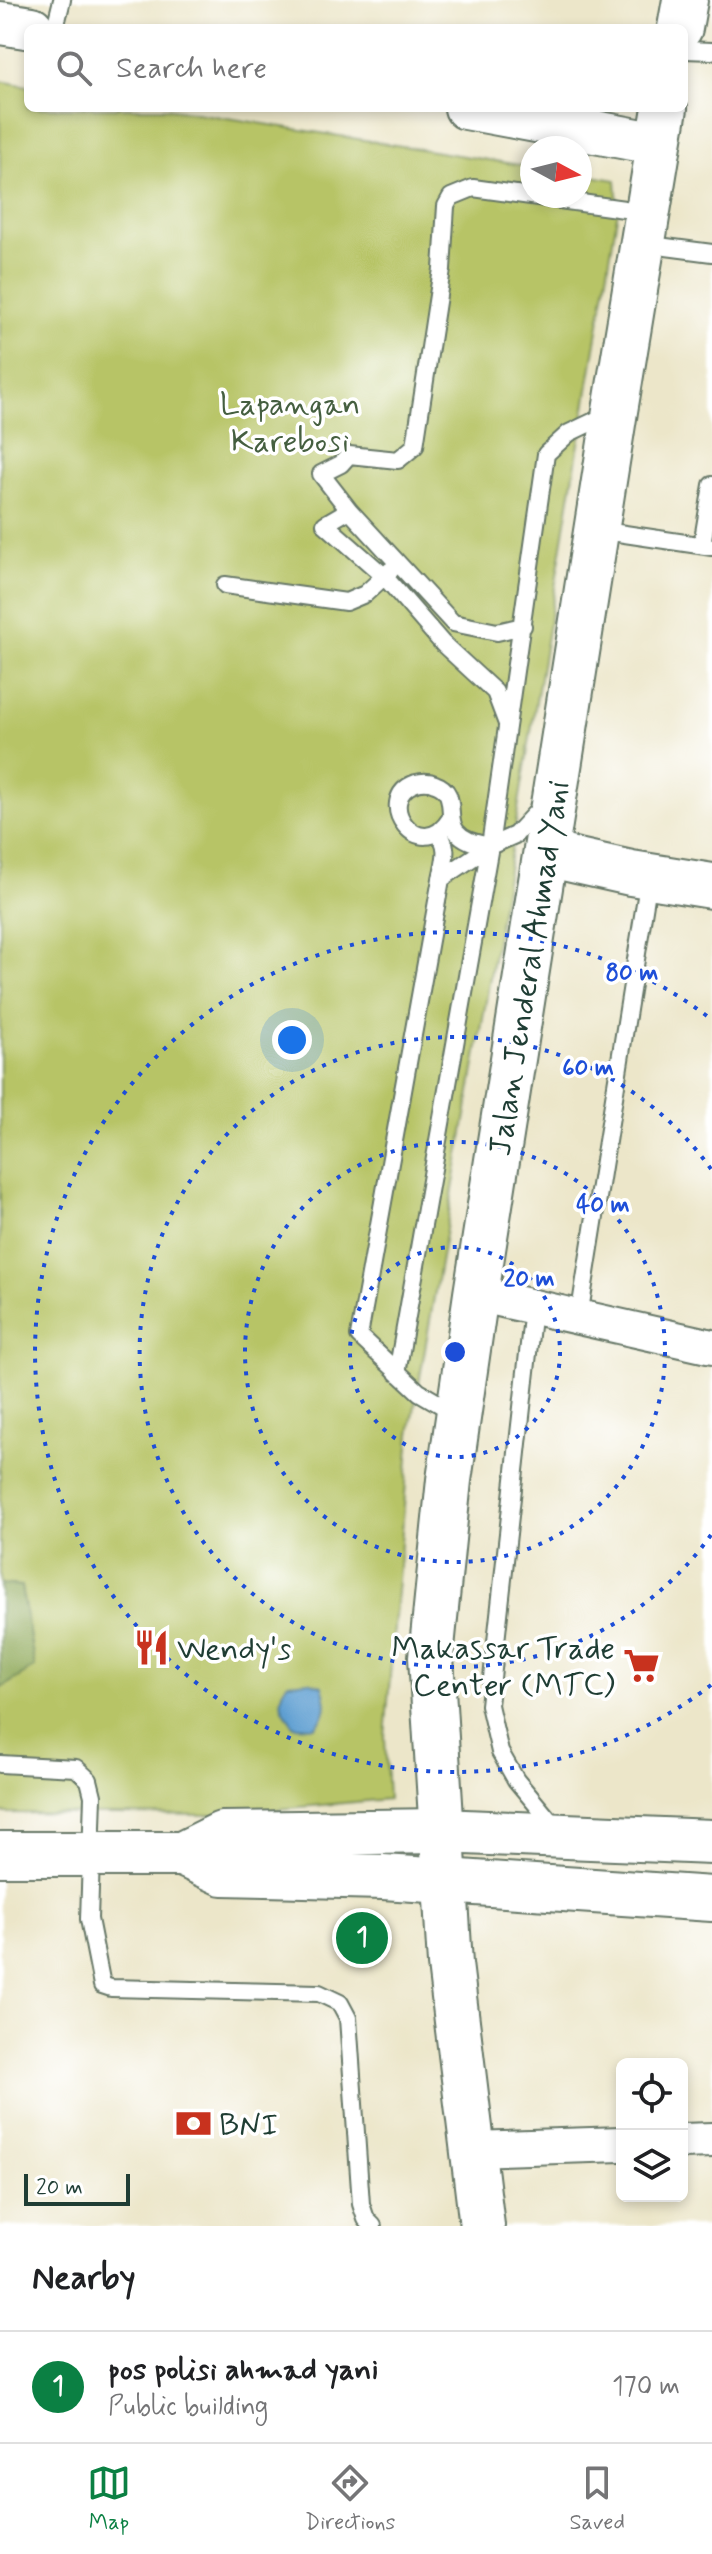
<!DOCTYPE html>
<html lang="en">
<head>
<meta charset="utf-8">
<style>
	:root { --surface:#fff; --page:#f2f2f2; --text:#202124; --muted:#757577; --line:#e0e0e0; --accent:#0b8043 }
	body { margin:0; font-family:Mynerve,sans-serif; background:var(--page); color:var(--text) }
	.controls { position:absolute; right:24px; bottom:24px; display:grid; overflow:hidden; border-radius:12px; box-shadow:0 4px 12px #0003 }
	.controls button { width:72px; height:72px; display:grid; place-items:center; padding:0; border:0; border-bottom:2px solid var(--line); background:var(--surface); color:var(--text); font:40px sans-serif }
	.compass { position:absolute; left:520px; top:136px; width:72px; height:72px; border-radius:50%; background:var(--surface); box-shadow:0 4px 12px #0003; rotate:97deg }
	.scale { position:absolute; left:24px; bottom:20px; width:106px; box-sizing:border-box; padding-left:8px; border:4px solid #1f3d34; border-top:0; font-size:22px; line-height:28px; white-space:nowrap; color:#1f3d34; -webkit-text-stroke:6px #fff; paint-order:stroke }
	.you { position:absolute; left:292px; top:1040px; width:28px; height:28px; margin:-20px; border:6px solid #fff; border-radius:50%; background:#1a73e8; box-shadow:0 0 0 12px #1a73e833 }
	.badge { display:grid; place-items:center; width:52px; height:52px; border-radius:50%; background:var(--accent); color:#fff; font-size:26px; font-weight:700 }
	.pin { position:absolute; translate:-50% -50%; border:4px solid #fff; box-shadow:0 2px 8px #0006 }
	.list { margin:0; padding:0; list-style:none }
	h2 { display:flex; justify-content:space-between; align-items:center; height:104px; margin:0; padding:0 32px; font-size:34px }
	h2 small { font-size:26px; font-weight:400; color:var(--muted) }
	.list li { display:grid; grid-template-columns:52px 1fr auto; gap:24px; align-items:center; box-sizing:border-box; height:112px; padding:0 32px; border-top:2px solid var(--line) }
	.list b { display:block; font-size:30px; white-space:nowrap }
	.list p { margin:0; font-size:26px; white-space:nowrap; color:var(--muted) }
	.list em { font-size:26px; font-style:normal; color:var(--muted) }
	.icon { flex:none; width:44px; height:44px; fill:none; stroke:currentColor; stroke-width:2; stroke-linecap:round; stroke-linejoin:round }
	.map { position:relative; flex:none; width:712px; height:2226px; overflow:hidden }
	.search { position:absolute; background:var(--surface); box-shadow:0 4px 12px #0003; left:24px; right:24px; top:24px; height:88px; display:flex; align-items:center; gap:20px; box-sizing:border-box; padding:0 28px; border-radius:12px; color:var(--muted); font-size:30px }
	.sheet { height:216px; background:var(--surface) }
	nav { display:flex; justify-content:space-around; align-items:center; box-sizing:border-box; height:112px; border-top:2px solid var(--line); background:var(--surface); font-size:22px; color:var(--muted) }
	nav a { display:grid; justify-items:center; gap:4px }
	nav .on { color:var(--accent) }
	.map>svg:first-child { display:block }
</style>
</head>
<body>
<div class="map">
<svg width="712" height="2226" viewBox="0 0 712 2226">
	<rect width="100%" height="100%" fill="#fff"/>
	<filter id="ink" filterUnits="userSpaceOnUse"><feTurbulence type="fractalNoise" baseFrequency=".0125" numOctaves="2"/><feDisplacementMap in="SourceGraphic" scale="16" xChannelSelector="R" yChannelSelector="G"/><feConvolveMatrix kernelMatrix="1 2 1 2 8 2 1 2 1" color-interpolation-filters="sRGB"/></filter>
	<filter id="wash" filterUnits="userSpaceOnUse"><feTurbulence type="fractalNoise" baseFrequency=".006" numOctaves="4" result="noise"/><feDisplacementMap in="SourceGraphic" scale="32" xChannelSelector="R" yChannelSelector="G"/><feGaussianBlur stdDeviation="1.8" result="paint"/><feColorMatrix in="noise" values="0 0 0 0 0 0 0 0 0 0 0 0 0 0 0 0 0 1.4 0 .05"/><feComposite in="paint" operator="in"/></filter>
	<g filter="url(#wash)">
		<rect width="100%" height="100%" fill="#ece6c9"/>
		<!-- green -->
		<path fill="#b7c466" stroke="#6b804d" stroke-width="2" d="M0,81L28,86V108H166L532,167V196H580V174L616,180L618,210L485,1007L410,1434L385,1737L388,1799L213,1815L0,1813Z"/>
		<!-- forest -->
		<path fill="#91aa5b" stroke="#587448" stroke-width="2" d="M0,1584L21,1586L35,1667L0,1689Z"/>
		<!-- water -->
		<path fill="#5f9fd1" stroke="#3f6e82" stroke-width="2" d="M309,1681L322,1686C328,1704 328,1713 315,1727L294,1726C282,1708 276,1704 287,1683Z"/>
	</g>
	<g filter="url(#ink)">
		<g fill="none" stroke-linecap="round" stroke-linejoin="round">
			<defs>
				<path id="service" d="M55,28L62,0
					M684,50L712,51
					M643,244L712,253
					M349,510L325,524L384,576L443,644L495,692L507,724
					M598,530L712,547
					M702,545L712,485
					M225,585L346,602L365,594L391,570
					M523,626L497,632L453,623L349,510L321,474L341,464L349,455L398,460L415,446L442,269L446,206L451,197L473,188L646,212
					M450,819C420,867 371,799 416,783C423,781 429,781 435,784C459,792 445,816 456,831C465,842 477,843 490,846
					M437,833C451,845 444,862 441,879
					M533,1308L489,1705L500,1752L516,1780L556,1828
					M579,1317L649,878
					M397,1373L490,846L546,454L569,433L609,414
					M455,1413L419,1392L359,1336L441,879L490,846L515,835L542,806
					M0,1764L76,1768L89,1780L93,1796L89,1919L102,1985L111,1988L319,1993L340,2003L348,2018L361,2204L366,2219L373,2226"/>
				<path id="minor" d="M476,1294L712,1347
					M682,2141L712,2140
					M472,2149L622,2144"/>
				<path id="tertiary" d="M0,23L32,28
					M466,108L659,144"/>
				<path id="secondary" d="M546,854L631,873L712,886
					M441,1831L712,1842
					M446,1881L712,1899"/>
				<path id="primary" d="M0,1854H182L222,1834L441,1831
					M182,1854L223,1873L383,1877L446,1881"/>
				<path id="trunk" d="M680,28L685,0
					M482,2226L450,1964L431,1657L449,1480L476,1294L615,411L665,108"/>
			</defs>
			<!-- service casing -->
			<use href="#service" stroke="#677868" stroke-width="20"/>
			<!-- minor casing -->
			<use href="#minor" stroke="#677868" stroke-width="38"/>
			<!-- tertiary casing -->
			<use href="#tertiary" stroke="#677868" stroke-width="46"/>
			<!-- secondary casing -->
			<use href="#secondary" stroke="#677868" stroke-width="48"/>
			<!-- primary casing -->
			<use href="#primary" stroke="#677868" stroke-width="48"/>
			<!-- trunk casing -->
			<use href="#trunk" stroke="#677868" stroke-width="48"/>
			<!-- service -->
			<use href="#service" stroke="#fff" stroke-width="16"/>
			<!-- minor -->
			<use href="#minor" stroke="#fff" stroke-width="34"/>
			<!-- tertiary -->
			<use href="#tertiary" stroke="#fff" stroke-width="42"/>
			<!-- secondary -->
			<use href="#secondary" stroke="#fff" stroke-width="44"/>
			<!-- primary -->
			<use href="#primary" stroke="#fff" stroke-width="44"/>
			<!-- trunk -->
			<use href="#trunk" stroke="#fff" stroke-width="44"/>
		</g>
	</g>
	<!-- distance rings -->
	<g fill="none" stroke="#1d4ed8" stroke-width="4" stroke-dasharray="4 8">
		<circle cx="455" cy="1352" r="105"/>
		<circle cx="455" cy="1352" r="210"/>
		<path d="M711 1535A315 315 0 1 1 711 1169"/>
		<path d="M711 1685A420 420 0 1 1 711 1019"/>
	</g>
	<!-- icons -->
	<defs>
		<symbol id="restaurant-bare" viewBox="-9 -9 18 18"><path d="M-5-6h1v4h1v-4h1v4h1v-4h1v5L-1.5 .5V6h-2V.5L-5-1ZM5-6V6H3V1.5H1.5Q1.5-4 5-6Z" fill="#c8321e" stroke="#fff" stroke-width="2.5" paint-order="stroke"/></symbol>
		<symbol id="supermarket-bare" viewBox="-9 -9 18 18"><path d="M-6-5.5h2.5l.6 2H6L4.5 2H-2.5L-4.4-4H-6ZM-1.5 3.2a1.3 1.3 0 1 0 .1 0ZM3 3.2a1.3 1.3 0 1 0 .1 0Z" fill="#c8321e" stroke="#fff" stroke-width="2.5" paint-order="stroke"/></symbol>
		<symbol id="bank-bare" viewBox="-9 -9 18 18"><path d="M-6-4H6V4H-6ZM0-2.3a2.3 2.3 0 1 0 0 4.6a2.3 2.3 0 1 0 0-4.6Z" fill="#c8321e" stroke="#fff" stroke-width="2.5" paint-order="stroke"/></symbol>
	</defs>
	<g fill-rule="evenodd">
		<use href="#restaurant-bare" x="126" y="1622" width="51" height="51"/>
		<use href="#supermarket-bare" x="616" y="1640" width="51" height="51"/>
		<use href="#bank-bare" x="168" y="2098" width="51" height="51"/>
	</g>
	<g text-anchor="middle" stroke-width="7" stroke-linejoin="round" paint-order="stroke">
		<!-- park labels -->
		<g font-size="32" fill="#455f40" stroke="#fff">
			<text x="290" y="414">Lapangan<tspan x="290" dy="37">Karebosi</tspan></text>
		</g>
		<!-- street labels -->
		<g font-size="32" fill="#1f3d34" stroke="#fff">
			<text transform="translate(528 968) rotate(-81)" y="11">Jalan Jenderal Ahmad Yani</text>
		</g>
		<!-- poi labels -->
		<g font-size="32" fill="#1f3d34" stroke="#fff" text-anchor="start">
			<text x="615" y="1658" text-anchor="end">Makassar Trade<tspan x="615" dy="37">Center (MTC)</tspan></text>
			<text x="177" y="1659">Wendy's</text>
			<text x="219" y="2135">BNI</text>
		</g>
	</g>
	<circle cx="455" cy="1352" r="12" fill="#1d4ed8" stroke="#fff" stroke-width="4"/>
	<g font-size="24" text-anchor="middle" font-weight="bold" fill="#1d4ed8" stroke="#fff" stroke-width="7" stroke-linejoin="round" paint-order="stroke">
		<text x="632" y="980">80 m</text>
		<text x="588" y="1075">60 m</text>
		<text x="603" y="1212">40 m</text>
		<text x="529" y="1286">20 m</text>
	</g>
</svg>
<div class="controls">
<button><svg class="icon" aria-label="locate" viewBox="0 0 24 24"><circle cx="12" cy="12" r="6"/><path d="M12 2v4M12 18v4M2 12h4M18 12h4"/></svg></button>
<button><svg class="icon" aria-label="layers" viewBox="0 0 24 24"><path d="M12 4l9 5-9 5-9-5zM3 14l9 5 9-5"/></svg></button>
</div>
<svg class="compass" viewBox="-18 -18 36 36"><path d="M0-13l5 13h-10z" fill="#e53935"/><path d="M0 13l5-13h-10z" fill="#757577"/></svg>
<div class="scale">20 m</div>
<div class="you"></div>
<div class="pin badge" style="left:362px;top:1938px">1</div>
<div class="search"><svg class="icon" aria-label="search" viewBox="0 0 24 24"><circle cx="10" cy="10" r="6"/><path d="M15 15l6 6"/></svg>Search here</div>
</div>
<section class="sheet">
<h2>Nearby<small></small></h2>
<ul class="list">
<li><span class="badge">1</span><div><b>pos polisi ahmad yani</b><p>Public building</p></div><em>170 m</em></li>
</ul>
</section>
<nav>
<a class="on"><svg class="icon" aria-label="map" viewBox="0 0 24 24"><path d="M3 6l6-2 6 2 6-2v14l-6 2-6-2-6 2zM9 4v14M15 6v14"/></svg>Map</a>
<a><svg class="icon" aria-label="directions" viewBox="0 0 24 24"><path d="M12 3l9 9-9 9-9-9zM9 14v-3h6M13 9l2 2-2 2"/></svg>Directions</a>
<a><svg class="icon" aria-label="saved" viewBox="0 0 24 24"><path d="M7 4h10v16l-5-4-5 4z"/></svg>Saved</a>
</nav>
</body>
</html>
